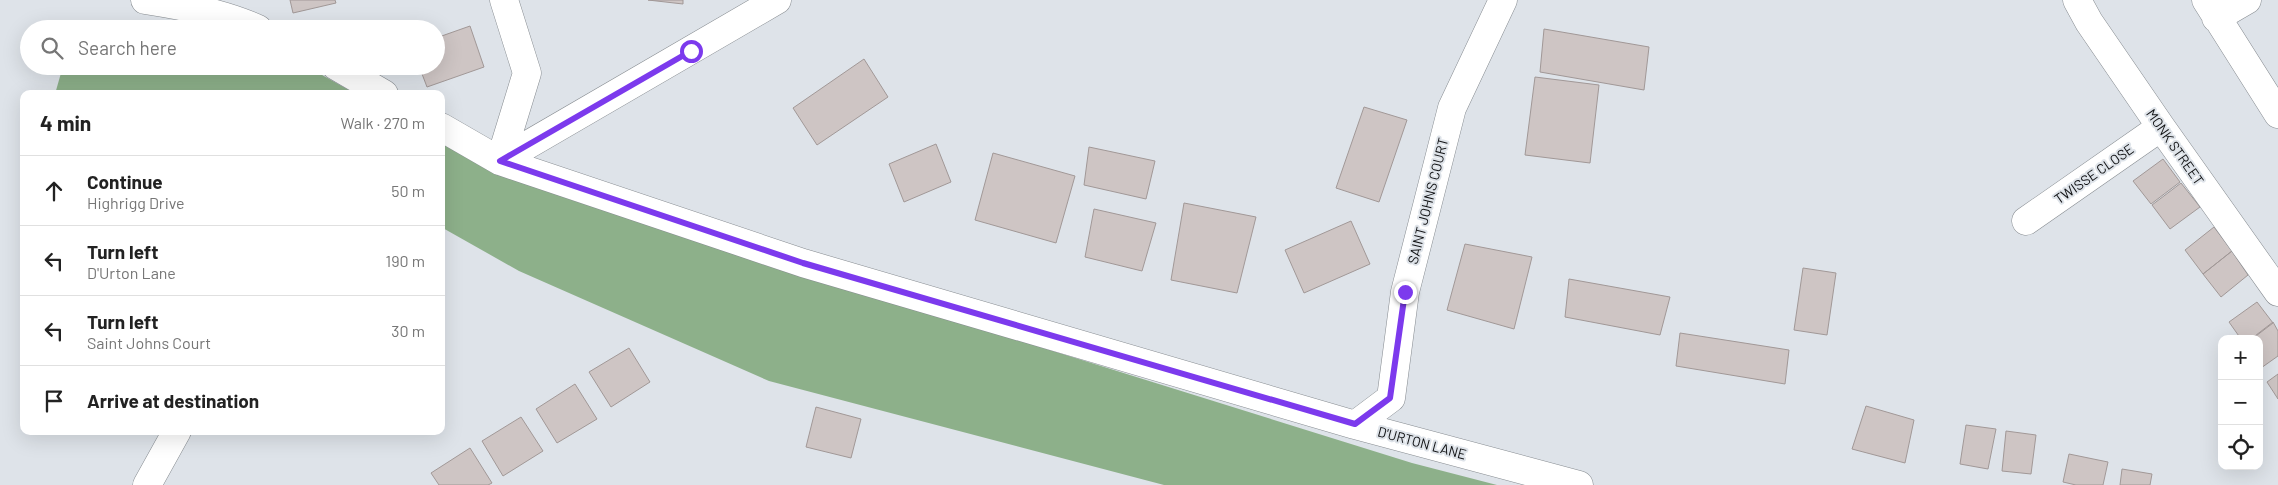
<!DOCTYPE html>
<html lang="en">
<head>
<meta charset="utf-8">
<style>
	:root { --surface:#fff; --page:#f2f2f2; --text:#222; --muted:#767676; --line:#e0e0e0 }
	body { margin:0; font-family:Barlow,sans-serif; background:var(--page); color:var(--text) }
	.controls { position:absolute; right:15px; bottom:15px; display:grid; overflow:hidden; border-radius:10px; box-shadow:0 5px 20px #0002 }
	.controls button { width:45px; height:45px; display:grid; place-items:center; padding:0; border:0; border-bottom:1px solid var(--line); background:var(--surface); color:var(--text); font:25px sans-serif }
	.stop { position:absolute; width:15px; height:15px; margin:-11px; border:4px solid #7c3aed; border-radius:50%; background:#fff }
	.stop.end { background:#7c3aed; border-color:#fff; box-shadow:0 1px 5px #0008 }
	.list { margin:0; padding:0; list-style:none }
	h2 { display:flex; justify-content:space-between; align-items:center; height:65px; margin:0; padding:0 20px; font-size:21px }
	h2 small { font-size:16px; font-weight:400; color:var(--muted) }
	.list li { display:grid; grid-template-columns:32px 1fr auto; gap:15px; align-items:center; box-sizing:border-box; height:70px; padding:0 20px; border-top:1px solid var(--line) }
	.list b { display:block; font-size:19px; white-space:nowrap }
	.list p { margin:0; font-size:16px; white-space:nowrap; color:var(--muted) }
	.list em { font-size:16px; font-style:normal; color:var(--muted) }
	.icon { flex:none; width:28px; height:28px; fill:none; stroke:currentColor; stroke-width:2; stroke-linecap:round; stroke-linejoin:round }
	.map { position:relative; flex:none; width:2278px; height:485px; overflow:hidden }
	.search { position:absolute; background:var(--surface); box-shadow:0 5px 20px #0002; left:20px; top:20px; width:425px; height:55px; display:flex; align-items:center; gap:12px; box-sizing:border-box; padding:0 18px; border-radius:28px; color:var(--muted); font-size:19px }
	.panel { position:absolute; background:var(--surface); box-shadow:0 5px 20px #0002; left:20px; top:90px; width:425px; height:345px; border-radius:10px }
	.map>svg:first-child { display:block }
</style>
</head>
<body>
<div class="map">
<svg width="2278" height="485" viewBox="0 0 2278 485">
	<rect width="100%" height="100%" fill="#dee3e9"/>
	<!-- forest -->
	<path fill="#8db08a" d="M63,66H306L356,94H55Z
		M441,141L796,271L1412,463L1497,485H1164L769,381L519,271L441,227Z"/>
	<!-- building -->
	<path fill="#cec5c4" stroke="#a19897" d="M290,0H335L336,3L293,13Z
		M648,0H683V4Z
		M470,26L484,67L427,87L419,66H436V38Z
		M1544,29L1649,47L1644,90L1540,72Z
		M864,59L888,97L817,145L793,108Z
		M1535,77L1599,85L1590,163L1525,155Z
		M1364,107L1407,120L1379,202L1336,188Z
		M936,144L951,182L904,202L889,164Z
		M1089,147L1155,161L1146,199L1084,185Z
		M993,153L1075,176L1056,243L975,220Z
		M2163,159L2180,182L2151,204L2133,181Z
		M2181,183L2200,207L2170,229L2152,205Z
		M1184,203L1256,217L1237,293L1171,280Z
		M1094,209L1156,223L1142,271L1085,257Z
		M1351,221L1370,264L1304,293L1285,250Z
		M2214,227L2232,251L2203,274L2185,250Z
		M1465,244L1532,257L1514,329L1447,310Z
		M2232,251L2248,275L2221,297L2203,274Z
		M1803,268L1836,273L1827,335L1794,330Z
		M1569,279L1670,297L1660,335L1565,317Z
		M2257,302L2273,323L2252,339H2241L2229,322Z
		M2273,322L2278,331V356L2261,368L2259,339H2251Z
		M1680,333L1789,350L1785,384L1676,366Z
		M629,348L650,382L611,407L589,372Z
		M2278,374V399L2267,382Z
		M575,384L597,419L557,443L536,409Z
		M1866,406L1914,420L1905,463L1852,449Z
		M816,407L861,419L851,458L806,447Z
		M521,417L543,451L503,476L482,441Z
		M1966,425L1996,429L1988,469L1960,464Z
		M2006,431L2036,435L2031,474L2002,471Z
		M470,448L492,483L488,485H439L431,473Z
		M2069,454L2108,462L2103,485H2076L2063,482Z
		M2122,469L2152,474L2150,485H2120Z"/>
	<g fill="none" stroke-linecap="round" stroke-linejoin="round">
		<defs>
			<path id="minor" d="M145,0C183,6 223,13 258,29
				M2077,0L2089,22L2161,127L2278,292
				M2206,0L2278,114
				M2216,18L2247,0
				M336,66L384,94
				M441,127L500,161L803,263L1355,425L1579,485
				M500,161L777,0
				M500,161L527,73L504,0
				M2026,221L2161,127
				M1355,425L1391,398L1405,292L1452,108L1503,0
				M147,485L177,431"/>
		</defs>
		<!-- minor casing -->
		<use href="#minor" stroke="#878c91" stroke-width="29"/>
		<!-- minor -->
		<use href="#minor" stroke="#fff" stroke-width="28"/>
	</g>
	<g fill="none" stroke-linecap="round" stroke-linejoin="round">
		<!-- route -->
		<path stroke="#7c3aed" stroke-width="6" d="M691,51L500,161L803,263L1355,424L1390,398L1405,292"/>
	</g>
	<g text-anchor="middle" stroke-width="4" stroke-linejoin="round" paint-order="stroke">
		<!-- street labels -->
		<g font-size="14" fill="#0f1012" stroke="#dee3e9">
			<text transform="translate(2175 147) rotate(55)" y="5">MONK STREET</text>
			<text transform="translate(2094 174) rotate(-35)" y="5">TWISSE CLOSE</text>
			<text transform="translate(1428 201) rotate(-76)" y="5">SAINT JOHNS COURT</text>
			<text transform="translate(1422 443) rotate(15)" y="5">D'URTON LANE</text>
		</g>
	</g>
</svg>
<div class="controls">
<button>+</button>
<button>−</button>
<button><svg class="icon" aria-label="locate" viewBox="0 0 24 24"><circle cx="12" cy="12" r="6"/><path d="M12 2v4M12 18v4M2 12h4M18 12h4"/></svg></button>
</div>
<div class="stop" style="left:691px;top:51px"></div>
<div class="stop end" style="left:1405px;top:292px"></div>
<div class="search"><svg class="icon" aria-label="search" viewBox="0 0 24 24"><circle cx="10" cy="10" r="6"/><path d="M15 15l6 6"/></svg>Search here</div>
<section class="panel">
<h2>4 min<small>Walk · 270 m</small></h2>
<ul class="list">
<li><svg class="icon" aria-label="ahead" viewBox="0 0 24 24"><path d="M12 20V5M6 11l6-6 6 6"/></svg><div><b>Continue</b><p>Highrigg Drive</p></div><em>50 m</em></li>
<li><svg class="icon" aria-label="left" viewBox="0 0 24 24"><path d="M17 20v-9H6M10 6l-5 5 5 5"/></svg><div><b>Turn left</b><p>D'Urton Lane</p></div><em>190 m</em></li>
<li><svg class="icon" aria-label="left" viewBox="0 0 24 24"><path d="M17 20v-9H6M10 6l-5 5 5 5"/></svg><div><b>Turn left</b><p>Saint Johns Court</p></div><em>30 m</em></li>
<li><svg class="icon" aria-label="arrive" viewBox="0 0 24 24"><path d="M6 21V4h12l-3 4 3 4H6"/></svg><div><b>Arrive at destination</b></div></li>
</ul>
</section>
</div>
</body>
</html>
